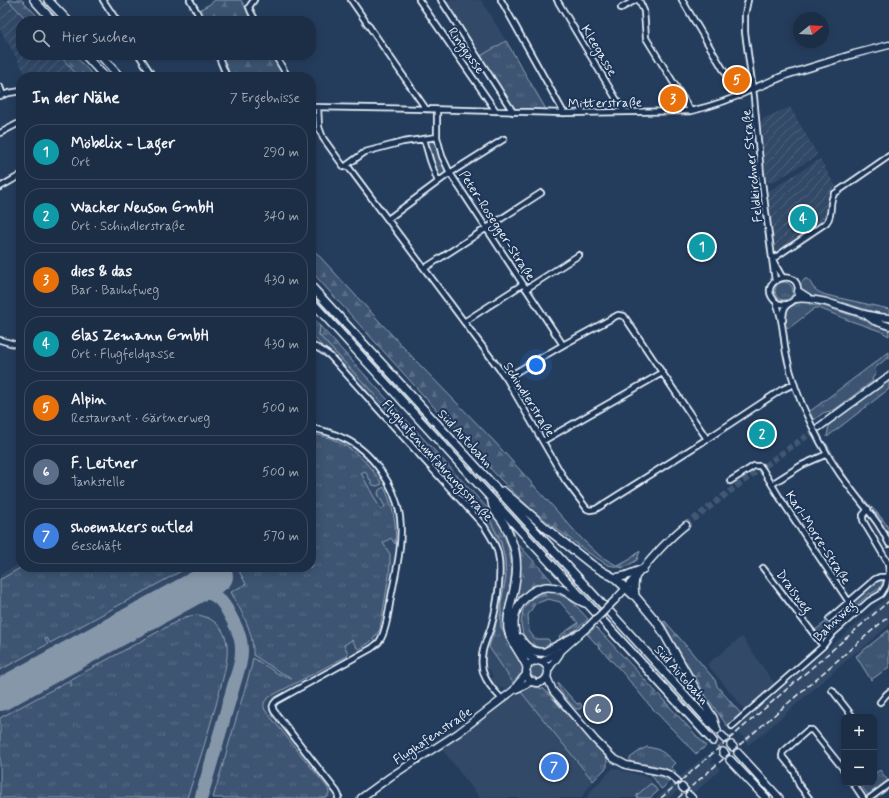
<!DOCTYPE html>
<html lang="de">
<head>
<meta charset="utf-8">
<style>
	:root { --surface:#1c2e46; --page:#293a51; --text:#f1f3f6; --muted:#a0a8b3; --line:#3a4a5f; --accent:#ea580c }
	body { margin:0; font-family:Mynerve,sans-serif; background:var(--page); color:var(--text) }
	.controls { position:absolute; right:12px; bottom:12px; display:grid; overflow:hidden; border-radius:8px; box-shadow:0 2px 10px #0003 }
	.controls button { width:36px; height:36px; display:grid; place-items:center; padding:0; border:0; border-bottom:1px solid var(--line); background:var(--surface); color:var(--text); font:20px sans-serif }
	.compass { position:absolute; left:793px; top:12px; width:36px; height:36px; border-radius:50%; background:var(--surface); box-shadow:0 2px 10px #0003; rotate:72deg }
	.you { position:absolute; left:536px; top:365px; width:14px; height:14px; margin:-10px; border:3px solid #fff; border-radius:50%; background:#1a73e8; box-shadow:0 0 0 6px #1a73e833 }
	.badge { display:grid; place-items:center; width:26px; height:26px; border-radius:50%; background:var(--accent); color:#fff; font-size:13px; font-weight:700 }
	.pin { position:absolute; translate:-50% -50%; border:2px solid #fff; box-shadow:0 1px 4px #0006 }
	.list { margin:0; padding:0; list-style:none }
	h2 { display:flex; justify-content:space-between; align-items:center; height:52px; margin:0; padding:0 16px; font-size:17px }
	h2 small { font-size:13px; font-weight:400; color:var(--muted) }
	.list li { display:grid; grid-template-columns:26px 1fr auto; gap:12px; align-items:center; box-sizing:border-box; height:56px; margin:0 8px 8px; padding:0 8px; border:1px solid var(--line); border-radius:16px }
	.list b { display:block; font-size:15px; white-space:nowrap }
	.list p { margin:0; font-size:13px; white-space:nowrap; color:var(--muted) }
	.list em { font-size:13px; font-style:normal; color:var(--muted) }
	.icon { flex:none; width:22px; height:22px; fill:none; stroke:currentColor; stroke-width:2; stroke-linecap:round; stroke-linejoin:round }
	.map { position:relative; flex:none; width:889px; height:798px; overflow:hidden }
	.search { position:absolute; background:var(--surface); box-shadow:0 2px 10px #0003; left:16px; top:16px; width:300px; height:44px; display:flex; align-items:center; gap:10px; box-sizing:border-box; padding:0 14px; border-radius:16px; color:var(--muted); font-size:15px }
	.panel { position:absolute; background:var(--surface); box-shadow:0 2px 10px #0003; left:16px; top:72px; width:300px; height:500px; border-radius:16px }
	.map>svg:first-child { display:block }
</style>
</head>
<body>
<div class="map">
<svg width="889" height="798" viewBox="0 0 889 798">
	<defs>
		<pattern id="industrial-furrows" width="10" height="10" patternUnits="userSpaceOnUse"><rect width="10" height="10" fill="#334a68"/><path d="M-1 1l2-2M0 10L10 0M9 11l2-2" fill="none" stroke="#51657e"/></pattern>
		<pattern id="grass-tufts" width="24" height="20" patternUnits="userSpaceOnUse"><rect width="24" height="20" fill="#3e5472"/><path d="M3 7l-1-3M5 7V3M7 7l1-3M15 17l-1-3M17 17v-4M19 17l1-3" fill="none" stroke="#5a6d87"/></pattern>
		<pattern id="forest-firs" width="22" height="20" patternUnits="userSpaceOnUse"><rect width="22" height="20" fill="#3e5472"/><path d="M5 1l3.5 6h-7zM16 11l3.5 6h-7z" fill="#5a6d87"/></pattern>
	</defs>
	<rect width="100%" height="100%" fill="#253d5d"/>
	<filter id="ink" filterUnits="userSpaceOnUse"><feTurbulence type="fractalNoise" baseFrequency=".025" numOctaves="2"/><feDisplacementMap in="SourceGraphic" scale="8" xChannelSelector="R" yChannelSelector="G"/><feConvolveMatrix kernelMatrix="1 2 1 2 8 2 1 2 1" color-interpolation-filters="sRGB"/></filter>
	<g filter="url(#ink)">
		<!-- built -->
		<path fill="#334a68" d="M442,0H481L506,41L479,57Z
			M311,430L327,434L345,441L355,448L371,462L385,481L393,500L398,521V536L396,557L394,558L395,566L383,629L379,638L375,643L369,647L268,703V707L269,710L333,790L335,797L334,798H0V575L21,563V567H311Z
			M889,596V625L858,652L857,651L767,730L748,745L743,739L745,737L743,735L741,736L736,730L739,728L738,727Z
			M742,637L776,686L746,711L707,664Z
			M489,647L514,684L509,688L506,689L501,688L495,686L490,680L493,677L490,670L486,669L484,662Z
			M521,692L593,781L581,798H480L441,748L492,713Z
			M708,754L713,760L711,762L713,764L715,763L720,769L718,772L696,791L692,793L687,788L688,786L686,784H685L680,778L681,776Z
			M613,768L650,778L658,790L657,793L651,798H587L589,793Z
			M673,784L678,790L669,798H657Z"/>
		<!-- industrial -->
		<path fill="url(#industrial-furrows)" d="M0,0H8L28,21H21V55H59L79,77H27L0,29Z
			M790,107L817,154L812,159L771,183L767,181L765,174L761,122L764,118Z
			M820,159L837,189L829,194L828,218L777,254H775L767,192Z"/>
		<!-- grass -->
		<path fill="url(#grass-tufts)" stroke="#93a2b5" d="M506,41L547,111L514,110L479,57Z
			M427,139H433L436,141L441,157L447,171L446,174L440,177L437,175L425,142Z
			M805,279H807C810,281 811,284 813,287C817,292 821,293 826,295L889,309V316L840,302L812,296L808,295L800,289C799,285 802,282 805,279Z
			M775 291a9 9 0 1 1 18 0a9 9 0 1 1-18 0Z
			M805,302H807C811,307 815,305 820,305L869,321L889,328V336L880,331L848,320L819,308H815L789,328L785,326V318L787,309L797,303Z
			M311,316L320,326L319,335L488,516L501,542L505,559L506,578L501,603V628C505,633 506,640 509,645C520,662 532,665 514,684L489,647L495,629L499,601L502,572L501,558L497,544L490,530L333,355L322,346L311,334Z
			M889,352V359L887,358L875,368L876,373L872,379L873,381L834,410L823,413L814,420L809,412Z
			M889,380V389L827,437L829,424Z
			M311,434C342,437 366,458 382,484L377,486L373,485L365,471L361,473L381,510L385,507L378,494L379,490L384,487C393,505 397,525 395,544L391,538L383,543L390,554V564L389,576L380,629L375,637L369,643L359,649L357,648L352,640L344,645L348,653L347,656L271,696C265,700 262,703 265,710L327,787C329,791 330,793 327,798H213L251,668L253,658L277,673L291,679L292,678L278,671L253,655C254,632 242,613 231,592L246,584L237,567H311Z
			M826,443C836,461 847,479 860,495C869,506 882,515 888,528C889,531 889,534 889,537L881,522L882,521L876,513L874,514C861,497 847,481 836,463C832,457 827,451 826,443Z
			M22,567H181L183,570L50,643L47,638L45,639L48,644L0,670V579L3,578Z
			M879,579L882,581C883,588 876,590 871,594L870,593L827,631L829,634L824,641H822L814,631L850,603L875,581Z
			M197,615C213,617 225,628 227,645C229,662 220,688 216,705C207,736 198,767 187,798H0V718L68,681L70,686L72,685L70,680L185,617L190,616Z
			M889,630V667L871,680L856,656Z
			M529 671a8 8 0 1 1 16 0a8 8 0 1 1-16 0Z
			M558,683L577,704L580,703L582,706L580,709H576C571,703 557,691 558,683Z
			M531,686L544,689L607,758V767L593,781L521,692Z
			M647,747L657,749L664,753L675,763L671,767L676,772L674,775C661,765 645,764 630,762V758L641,750Z
			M880,770L889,782L869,795L867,794L860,784L874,783V774Z
			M651,774L656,775L669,781L663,788L661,789Z"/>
		<!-- forest -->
		<path fill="url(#forest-firs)" stroke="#93a2b5" d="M8,0H22L42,21H28Z
			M215,0H241L253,21H206L201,9L210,4Z
			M59,55H74L95,77H79Z
			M221,55H273L286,77H231Z
			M311,247L416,361L493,440L582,539L600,556L618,566L629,560L640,551L637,560L624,568L608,565L590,554L532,510L501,480L441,415L311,271Z
			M320,326L490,511L501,527L508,547L512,566L510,587L504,613L503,631L501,628V603L506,578L505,559L501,542L488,516L319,335Z
			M519,545L552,581L551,585L530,590L521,597H517L515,592L521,560Z
			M553,593C572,598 575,605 588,619L577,629L560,639L559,636L578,623L560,602L548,599L535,604L528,615L529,631L535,639H548L550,642L548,647L539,648L531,645L523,635L521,624L523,610L532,598L542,594Z
			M665,621L715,680L717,686L742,715L728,727L706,696L695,676L694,677L663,622Z
			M596,627L706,746L696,754L651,707L623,673L587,634Z"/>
		<!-- garden -->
		<path fill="#3e5472" stroke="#93a2b5" d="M650,784H652L657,790V792L650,798H637V795Z"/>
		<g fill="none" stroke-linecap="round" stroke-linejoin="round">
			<!-- taxiway -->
			<path stroke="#8697aa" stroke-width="13" d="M182,595C197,589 214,590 224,605C227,609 229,614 232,619C240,634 244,645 240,664L201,798"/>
			<!-- runway -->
			<path stroke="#8697aa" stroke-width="32" d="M0,695L217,576"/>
			<!-- major-tunnel -->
			<path stroke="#425874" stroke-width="6" stroke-dasharray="6 3" stroke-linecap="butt" d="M686,525L742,482L819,427"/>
			<!-- highway-tunnel -->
			<path stroke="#425874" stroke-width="7" stroke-dasharray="7 3.5" stroke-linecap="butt" d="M718,746L723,752"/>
			<defs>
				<path id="minor" d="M103,0L117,21
					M190,0L202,21
					M254,0L249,7L251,12L256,21
					M351,0L426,109
					M419,0L496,111
					M441,0L513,112
					M501,0L564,113
					M557,0L624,112
					M639,0L644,11L646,38L691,111
					M682,0L739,96
					M748,0L745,14V32L754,97L761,174L775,281
					M621,8L636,0
					M139,55L153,77
					M218,55L227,77
					M275,55L288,77
					M0,87L3,95
					M0,96L9,93L21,91
					M311,107L426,109L564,113L691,111C712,106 733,99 753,89
					M318,107L319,127L323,138L344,167L347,165L506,378L565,480L587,509L590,510L596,509L707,439L781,390L794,384
					M437,110V137L442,156L450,173L563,345
					M0,133L21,122
					M424,139L430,160L438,182
					M347,165L365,152L403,142L437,137
					M0,187L21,175
					M388,219L450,173L504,139
					M773,259L783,252L826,223C834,214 828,203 834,194L889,156
					M774,262L781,275L783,277
					M425,268L541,193
					M526,289L579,255
					M776,302C783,318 783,336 786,353C791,378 800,402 811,424C822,447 835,469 851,489C864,507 880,522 889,544
					M783,320C783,315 783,309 787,305C792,301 798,300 798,291C799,266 757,280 774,300C777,304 783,305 788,304
					M464,322L523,284
					M0,340L21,346
					M311,346C319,347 324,352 330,356L484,526C489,534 494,541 497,550C503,570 497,607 491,627C487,639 480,652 482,666C483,679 493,690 502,699
					M506,378L563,345L618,315L624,316L707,439
					M311,428C322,430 333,433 343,438C371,450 396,486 400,517C403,542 397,567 392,592C389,606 387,631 379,642C377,644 374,646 372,648L276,701C272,705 272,707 274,711L337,792L339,796L338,798
					M543,441L662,373
					M730,481L754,466H760L763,470L780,498L849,602
					M772,484L802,465L827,454
					M763,568L823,646
					M829,619L875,579L880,577H888
					M832,690L853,717
					M880,702C883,699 885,695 889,692
					M732,726L823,646L833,633L869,601L881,594L886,586L889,572L888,563L866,526L863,520V515L868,509
					M853,783L863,798
					M809,798L799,785L794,771L782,756L783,752L808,730H812L844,770
					M870,798L889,784"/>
				<path id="major" d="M753,89L786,75L854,54L889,45
					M798,291L809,298
					M795,299C806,297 816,300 826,302C847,308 867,317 889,318
					M866,315L874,321L889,326
					M819,427L889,376
					M615,600C639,575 659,546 686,525
					M526 672a11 11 0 1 1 22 0a11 11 0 1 1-22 0Z
					M541,662C548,659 553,653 561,651L589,626
					M548,671C551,663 558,659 561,651
					M547,677L553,691L595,740L613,758L626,765L663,772L670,775L677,781
					M514,690C517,683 523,679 527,673
					M682,787L684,789
					M689,795L692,798
					M361,798L390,777L458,733L514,690C521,688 526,683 533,681"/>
				<path id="highway" d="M34,0L53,21
					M48,0L68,21
					M85,55L105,77
					M100,55L120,77
					M311,286L603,605
					M311,301L595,612
					M503,491L553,534L591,564L602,571L615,578L633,595L635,596L656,621L663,632L700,697L713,718L717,730
					M491,498C492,501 492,504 493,507C495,513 500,517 503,522C509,531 512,541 515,551C517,561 517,573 515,584C513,599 506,614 508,629C511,644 522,654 527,667
					M615,578L625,576L643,569
					M635,596L634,586L635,578
					M610,612L715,728
					M602,620L713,741
					M520,638C525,647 534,654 545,652L579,634
					M536,661C513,647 505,615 527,596C532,591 539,588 546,587C565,586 570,597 585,603
					M722,736L725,739
					M731,745L733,747
					M723,752L725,754
					M738,753L779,798
					M730,760L766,798"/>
			</defs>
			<!-- minor casing -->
			<use href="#minor" stroke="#e8f1f8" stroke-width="8"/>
			<!-- major casing -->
			<use href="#major" stroke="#e8f1f8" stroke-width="9"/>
			<!-- highway casing -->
			<use href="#highway" stroke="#e8f1f8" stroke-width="10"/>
			<!-- minor -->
			<use href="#minor" stroke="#1d3557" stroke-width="4.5"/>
			<!-- major -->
			<use href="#major" stroke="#1d3557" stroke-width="6"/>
			<!-- highway -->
			<use href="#highway" stroke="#1d3557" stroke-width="7"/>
			<!-- rail -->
			<path stroke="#e8f1f8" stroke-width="1.5" stroke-dasharray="6 3" stroke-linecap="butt" d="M661,798L889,601
				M678,798L889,616"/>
			<defs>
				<path id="major-bridge" d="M589,626L615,600"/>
			</defs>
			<!-- major-bridge casing -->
			<use href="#major-bridge" stroke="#e8f1f8" stroke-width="9" stroke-linecap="butt"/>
			<!-- major-bridge -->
			<use href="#major-bridge" stroke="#1d3557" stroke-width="6"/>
		</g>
	</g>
	<g text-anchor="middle" stroke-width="4" stroke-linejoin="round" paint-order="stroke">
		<!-- street labels -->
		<g font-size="13" fill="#e8f1f8" stroke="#1d3557">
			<text transform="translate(467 50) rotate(55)" y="5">Ringgasse</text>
			<text transform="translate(600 50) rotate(59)" y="5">Kleegasse</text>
			<text transform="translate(605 102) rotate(-1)" y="5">Mitterstraße</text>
			<text transform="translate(751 166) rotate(-96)" y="5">Feldkirchner Straße</text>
			<text transform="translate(498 225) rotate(57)" y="5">Peter-Rosegger-Straße</text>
			<text transform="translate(530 399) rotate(58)" y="5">Schindlerstraße</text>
			<text transform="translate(466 438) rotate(47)" y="5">Süd Autobahn</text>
			<text transform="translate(438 460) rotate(48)" y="5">Flughafenumfahrungsstraße</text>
			<text transform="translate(819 537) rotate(57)" y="5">Karl-Morre-Straße</text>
			<text transform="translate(795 591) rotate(53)" y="5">Draisweg</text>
			<text transform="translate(834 620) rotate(-44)" y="5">Bahnweg</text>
			<text transform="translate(682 674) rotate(48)" y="5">Süd Autobahn</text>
			<text transform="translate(432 735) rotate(-34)" y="5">Flughafenstraße</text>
		</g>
	</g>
</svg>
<div class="controls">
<button>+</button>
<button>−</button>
</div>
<svg class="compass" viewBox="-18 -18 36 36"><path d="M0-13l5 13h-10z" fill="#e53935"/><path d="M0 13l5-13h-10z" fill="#a0a8b3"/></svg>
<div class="you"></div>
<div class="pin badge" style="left:702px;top:247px;background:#0f9aa8">1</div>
<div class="pin badge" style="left:762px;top:434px;background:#0f9aa8">2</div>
<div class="pin badge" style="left:673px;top:99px;background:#e8710a">3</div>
<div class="pin badge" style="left:803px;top:219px;background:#0f9aa8">4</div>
<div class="pin badge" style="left:737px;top:80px;background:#e8710a">5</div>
<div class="pin badge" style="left:598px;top:709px;background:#5c6f8a">6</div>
<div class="pin badge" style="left:554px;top:767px;background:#3f7fe0">7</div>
<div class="search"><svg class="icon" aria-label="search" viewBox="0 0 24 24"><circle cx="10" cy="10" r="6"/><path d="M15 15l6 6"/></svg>Hier suchen</div>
<section class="panel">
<h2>In der Nähe<small>7 Ergebnisse</small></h2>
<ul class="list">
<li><span class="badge" style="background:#0f9aa8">1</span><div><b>Möbelix - Lager</b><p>Ort</p></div><em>290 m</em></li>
<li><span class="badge" style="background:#0f9aa8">2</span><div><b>Wacker Neuson GmbH</b><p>Ort · Schindlerstraße</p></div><em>340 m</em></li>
<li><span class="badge" style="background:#e8710a">3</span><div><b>dies &amp; das</b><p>Bar · Bauhofweg</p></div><em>430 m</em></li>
<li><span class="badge" style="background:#0f9aa8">4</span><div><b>Glas Zemann GmbH</b><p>Ort · Flugfeldgasse</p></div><em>430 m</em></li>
<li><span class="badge" style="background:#e8710a">5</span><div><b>Alpin</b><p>Restaurant · Gärtnerweg</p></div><em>500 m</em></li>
<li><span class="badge" style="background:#5c6f8a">6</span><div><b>F. Leitner</b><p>Tankstelle</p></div><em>500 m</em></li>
<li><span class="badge" style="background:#3f7fe0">7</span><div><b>shoemakers outled</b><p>Geschäft</p></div><em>570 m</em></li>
</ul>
</section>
</div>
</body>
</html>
